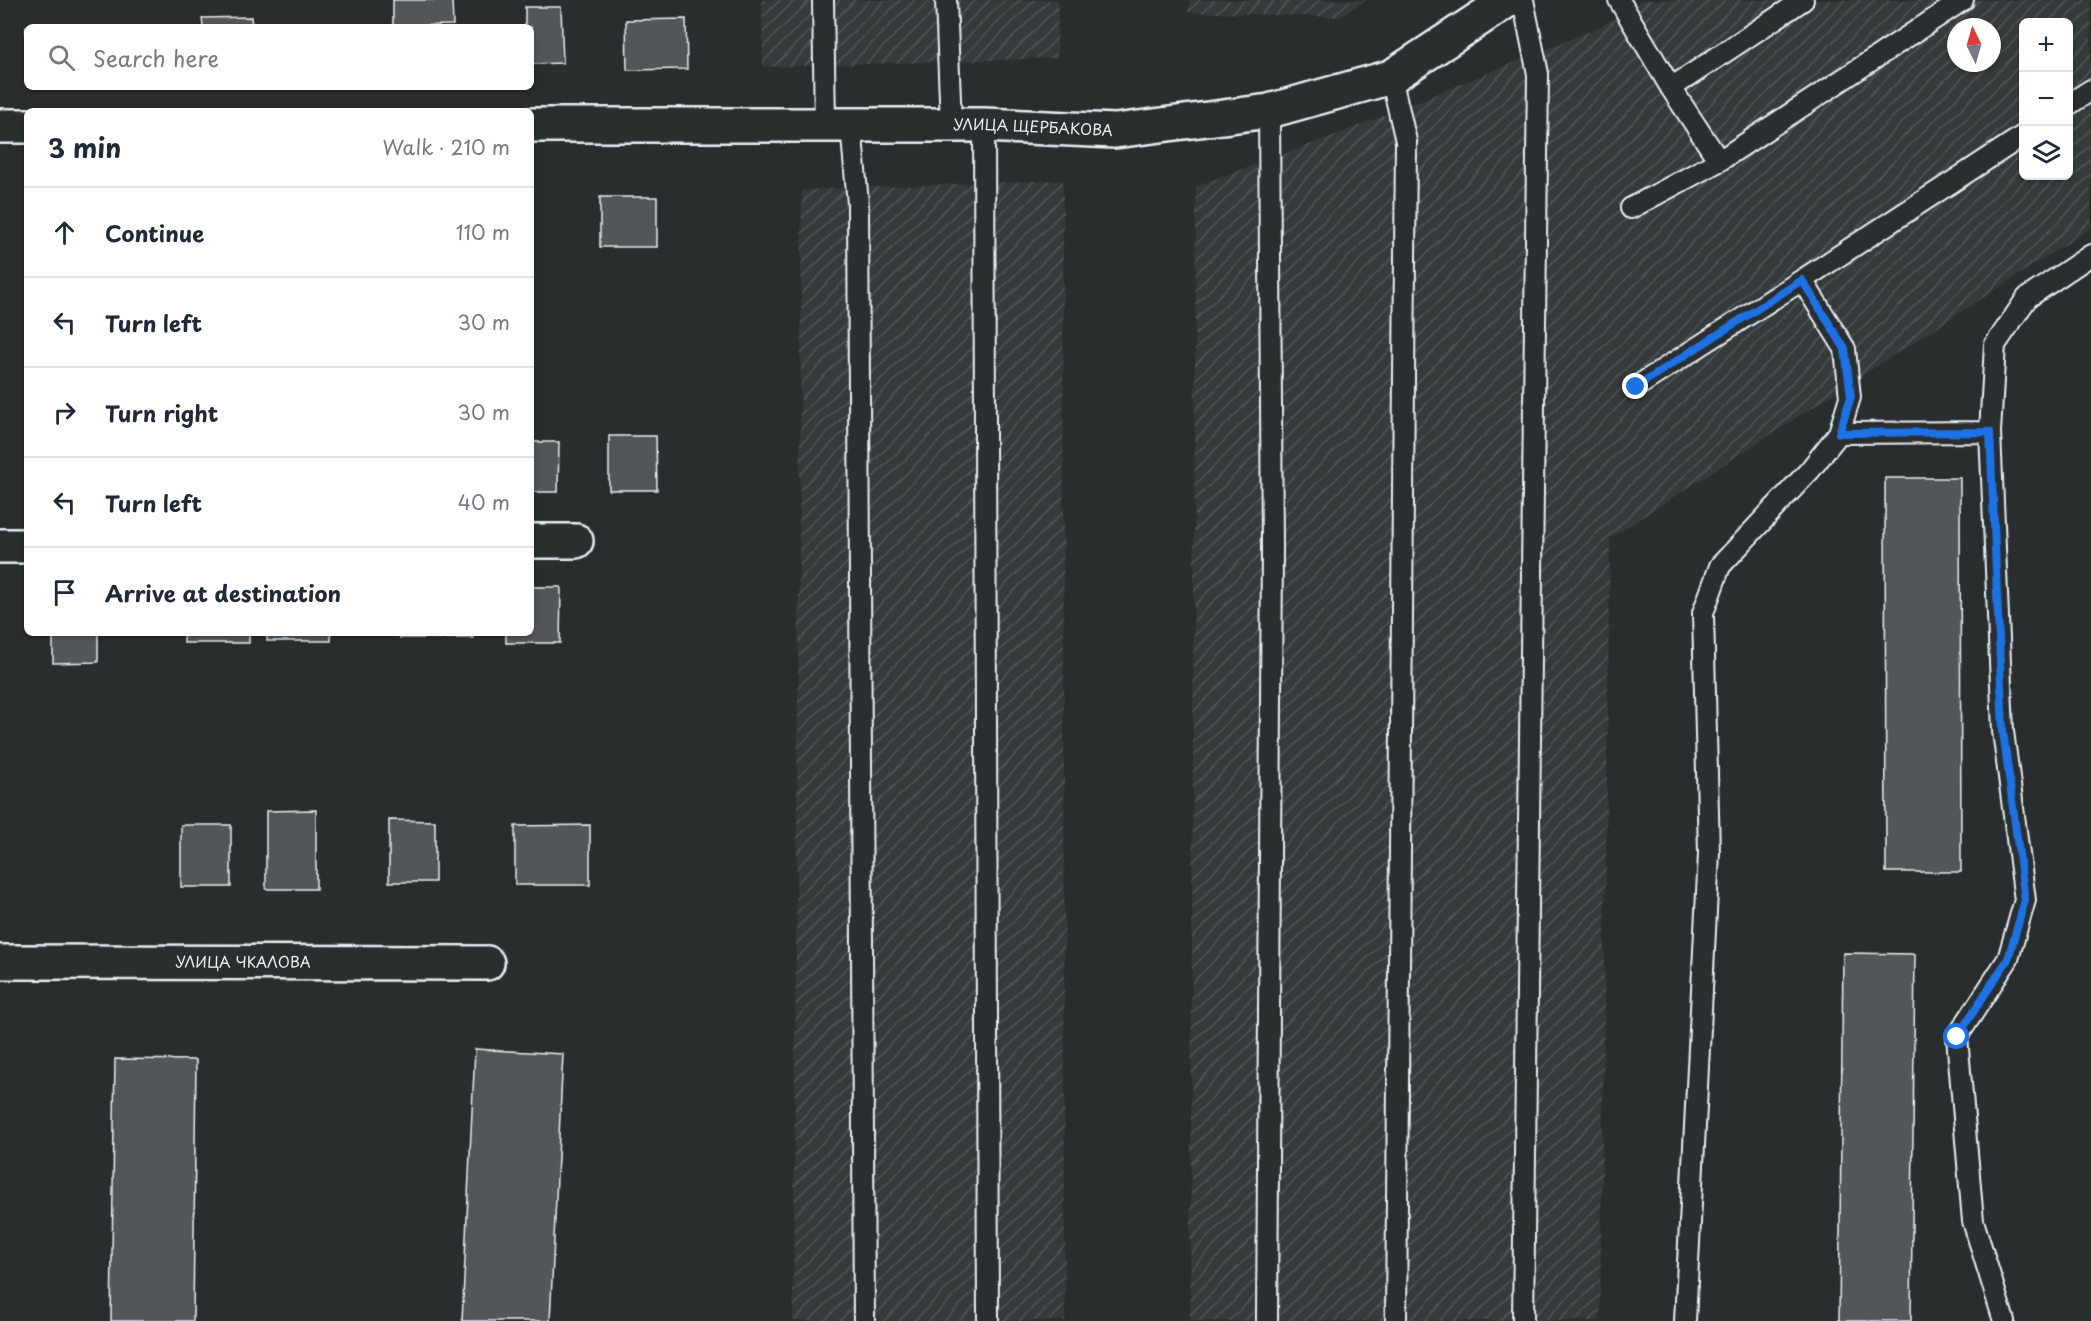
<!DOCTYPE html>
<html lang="en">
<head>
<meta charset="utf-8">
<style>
	:root { --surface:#fff; --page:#f6f6f7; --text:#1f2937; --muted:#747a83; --line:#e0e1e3 }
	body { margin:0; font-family:"Playpen Sans",sans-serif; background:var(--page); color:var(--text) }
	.controls { position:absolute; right:18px; top:18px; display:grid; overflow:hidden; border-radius:9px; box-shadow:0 2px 4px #0004 }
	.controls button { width:54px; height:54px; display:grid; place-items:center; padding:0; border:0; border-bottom:2px solid var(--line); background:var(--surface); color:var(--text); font:30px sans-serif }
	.compass { position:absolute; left:1947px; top:18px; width:54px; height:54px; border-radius:50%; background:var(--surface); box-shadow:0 2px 4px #0004; rotate:355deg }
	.stop { position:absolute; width:18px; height:18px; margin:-14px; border:4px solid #1a73e8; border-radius:50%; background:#fff }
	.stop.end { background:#1a73e8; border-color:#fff; box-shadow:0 2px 6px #0008 }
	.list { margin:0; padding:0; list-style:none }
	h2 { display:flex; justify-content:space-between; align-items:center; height:78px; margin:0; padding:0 24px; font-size:26px }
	h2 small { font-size:20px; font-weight:400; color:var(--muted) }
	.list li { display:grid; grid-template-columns:39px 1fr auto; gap:18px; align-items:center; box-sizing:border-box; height:90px; padding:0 24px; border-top:2px solid var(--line) }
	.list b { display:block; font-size:22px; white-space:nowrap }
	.list em { font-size:20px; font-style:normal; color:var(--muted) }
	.icon { flex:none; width:33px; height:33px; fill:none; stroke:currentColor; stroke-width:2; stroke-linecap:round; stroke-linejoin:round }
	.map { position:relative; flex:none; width:2091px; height:1321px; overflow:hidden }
	.search { position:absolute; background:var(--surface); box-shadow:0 2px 4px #0004; left:24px; top:24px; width:510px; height:66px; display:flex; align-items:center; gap:15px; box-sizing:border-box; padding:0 21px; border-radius:9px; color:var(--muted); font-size:22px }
	.panel { position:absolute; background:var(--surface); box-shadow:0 2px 4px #0004; left:24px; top:108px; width:510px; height:528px; border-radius:9px }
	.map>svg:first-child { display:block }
</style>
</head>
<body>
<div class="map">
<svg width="2091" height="1321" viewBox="0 0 2091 1321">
	<defs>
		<pattern id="industrial-furrows" width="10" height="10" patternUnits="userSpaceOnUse" patternTransform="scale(1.5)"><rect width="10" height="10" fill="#363a3b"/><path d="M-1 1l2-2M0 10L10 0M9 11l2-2" fill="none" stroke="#535758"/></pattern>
	</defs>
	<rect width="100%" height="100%" fill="#2a2d2e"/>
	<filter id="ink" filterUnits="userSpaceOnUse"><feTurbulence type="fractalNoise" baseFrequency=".0167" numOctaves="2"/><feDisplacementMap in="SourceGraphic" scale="12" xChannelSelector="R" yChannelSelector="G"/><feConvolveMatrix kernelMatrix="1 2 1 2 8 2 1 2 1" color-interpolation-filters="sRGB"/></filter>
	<g filter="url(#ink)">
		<!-- industrial -->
		<path fill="url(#industrial-furrows)" fill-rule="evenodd" d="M762,0H1058L1057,58L763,67Z
			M1190,0H1366L1339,17L1188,12Z
			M1642,0H2091V228L1610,538L1600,1321H1190L1196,186L1341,133L1600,27ZM2024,22H2068V176H2024ZM1956,27H1992V63H1956Z
			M1063,180L1065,1321H793L802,190Z"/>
		<!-- building -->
		<path fill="#535759" stroke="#e8f1f8" stroke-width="1.5" d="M393,0H452L453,25L393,26Z
			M525,7H561L563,63L531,64V27H525Z
			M251,17L252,27H203L202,18Z
			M686,19L687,69L627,70L626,20Z
			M65,26L27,27V77L26,27Z
			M600,197H657V247H600Z
			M609,436H656L657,490H609Z
			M531,442H559L558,492H531Z
			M1885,478H1960L1961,872H1886Z
			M531,587H561L560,643H506V633H531Z
			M53,633H98V662L53,663Z
			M184,633H249V643H184Z
			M267,633H331V641H267Z
			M400,633H473V638H400Z
			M316,810V889H266V811Z
			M389,820L435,821V882H389Z
			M181,825H231V887H181Z
			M590,825V885H515V826Z
			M1843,953L1915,954L1911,1321H1839Z
			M475,1049L563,1054L550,1321H462Z
			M115,1059L196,1060L193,1321H111Z"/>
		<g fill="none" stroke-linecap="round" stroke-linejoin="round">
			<defs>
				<path id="lane" d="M823,0L825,124
					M946,0L951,124
					M1523,0L1538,74L1523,1321
					M1619,0L1671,88L1719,161
					M1391,77L1406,141L1396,1321
					M1671,88L1803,0
					M2068,105L2091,90
					M851,125L858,204L864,1321
					M984,125L988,1321
					M1631,208L1719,161L1963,0
					M1636,387L1802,280
					M1839,433L1990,432
					M1267,1321L1272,548L1269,111
					M1685,1321L1709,853L1703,613L1720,566L1810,470L1839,433L1850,397L1845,349L1802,280L2024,135
					M2004,1321L1973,1221L1957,1037L2008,959L2025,900L2003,731L1990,432L1995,345L2027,298L2091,255"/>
				<g id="street">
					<path id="s1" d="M531,125H984L1115,131L1269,111L1391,77L1508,0"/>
					<path d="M0,126H27"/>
					<path d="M531,541H576"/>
					<path d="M0,546H27"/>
					<path id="s2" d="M0,962L487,963"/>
				</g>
			</defs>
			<!-- lane casing -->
			<use href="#lane" stroke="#e8f1f8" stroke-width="24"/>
			<!-- street casing -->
			<use href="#street" stroke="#e8f1f8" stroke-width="38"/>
			<!-- lane -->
			<use href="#lane" stroke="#2a2d2e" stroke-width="20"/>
			<!-- street -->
			<use href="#street" stroke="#2a2d2e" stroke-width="33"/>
		</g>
	</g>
	<g fill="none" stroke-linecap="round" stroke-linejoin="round" filter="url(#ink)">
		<!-- route -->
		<path stroke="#1a73e8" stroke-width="8" d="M1636,387L1802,280L1845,349L1851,397L1839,433L1990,432L2003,731L2025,900L2008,959L1957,1037"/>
	</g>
	<g text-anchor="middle" stroke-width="6" stroke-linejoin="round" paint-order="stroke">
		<!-- street labels -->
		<g font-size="15" fill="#e8f1f8" stroke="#2a2d2e">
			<text dy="5" stroke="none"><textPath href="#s1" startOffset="502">УЛИЦА ЩЕРБАКОВА</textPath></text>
			<text dy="5" stroke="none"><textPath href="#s2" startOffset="243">УЛИЦА ЧКАЛОВА</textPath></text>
		</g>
	</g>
</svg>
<div class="controls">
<button>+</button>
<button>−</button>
<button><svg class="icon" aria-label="layers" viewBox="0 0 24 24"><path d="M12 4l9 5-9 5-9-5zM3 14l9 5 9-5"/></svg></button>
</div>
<svg class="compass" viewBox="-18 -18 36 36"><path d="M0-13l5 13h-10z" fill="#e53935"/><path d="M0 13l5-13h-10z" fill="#747a83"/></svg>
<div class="stop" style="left:1957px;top:1037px"></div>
<div class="stop end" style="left:1636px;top:387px"></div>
<div class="search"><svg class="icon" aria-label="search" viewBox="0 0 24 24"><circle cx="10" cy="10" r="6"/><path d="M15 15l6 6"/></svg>Search here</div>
<section class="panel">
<h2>3 min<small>Walk · 210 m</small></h2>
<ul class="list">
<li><svg class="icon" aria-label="ahead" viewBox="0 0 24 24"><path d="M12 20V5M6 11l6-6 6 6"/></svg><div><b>Continue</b></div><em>110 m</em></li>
<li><svg class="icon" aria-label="left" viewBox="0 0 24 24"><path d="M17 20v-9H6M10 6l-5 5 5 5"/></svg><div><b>Turn left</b></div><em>30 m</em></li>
<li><svg class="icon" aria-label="right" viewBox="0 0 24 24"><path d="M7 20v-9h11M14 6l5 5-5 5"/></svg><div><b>Turn right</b></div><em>30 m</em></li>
<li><svg class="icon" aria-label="left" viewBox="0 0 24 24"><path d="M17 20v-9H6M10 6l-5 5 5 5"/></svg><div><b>Turn left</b></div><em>40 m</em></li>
<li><svg class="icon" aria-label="arrive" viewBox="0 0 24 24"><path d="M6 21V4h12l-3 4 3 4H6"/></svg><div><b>Arrive at destination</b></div></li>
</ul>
</section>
</div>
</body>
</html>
